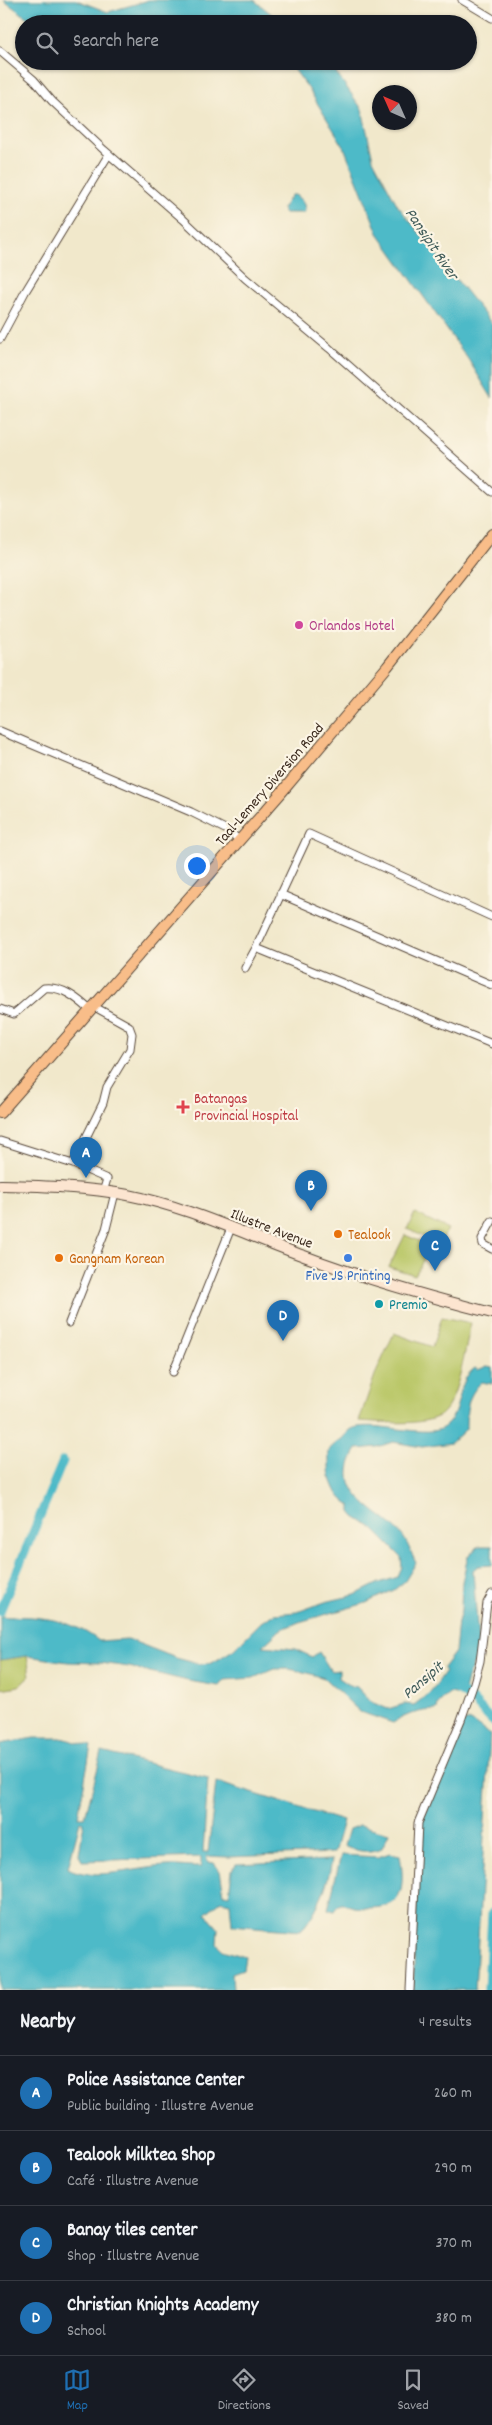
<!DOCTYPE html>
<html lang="en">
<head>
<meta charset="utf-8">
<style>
	:root { --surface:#171b24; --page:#20242c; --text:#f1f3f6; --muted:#9ea1a6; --line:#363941; --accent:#1f6fb2 }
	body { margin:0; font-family:Dekko,sans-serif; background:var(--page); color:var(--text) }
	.compass { position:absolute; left:372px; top:85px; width:45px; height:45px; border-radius:50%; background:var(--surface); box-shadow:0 1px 4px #0004; rotate:315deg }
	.you { position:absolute; left:196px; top:865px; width:18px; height:18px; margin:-12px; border:4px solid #fff; border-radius:50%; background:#1a73e8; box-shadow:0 0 0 8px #1a73e833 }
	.badge { display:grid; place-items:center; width:32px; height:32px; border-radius:50%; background:var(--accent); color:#fff; font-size:16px; font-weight:700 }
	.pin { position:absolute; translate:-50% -41px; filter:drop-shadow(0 1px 2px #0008) }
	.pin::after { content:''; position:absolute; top:26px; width:18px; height:15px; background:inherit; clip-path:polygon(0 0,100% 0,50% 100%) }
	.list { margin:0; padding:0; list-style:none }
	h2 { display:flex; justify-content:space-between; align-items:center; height:65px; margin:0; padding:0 20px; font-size:21px }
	h2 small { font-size:16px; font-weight:400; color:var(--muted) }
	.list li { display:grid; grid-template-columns:32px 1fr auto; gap:15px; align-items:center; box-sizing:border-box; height:75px; padding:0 20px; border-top:1px solid var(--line) }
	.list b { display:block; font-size:19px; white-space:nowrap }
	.list p { margin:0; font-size:16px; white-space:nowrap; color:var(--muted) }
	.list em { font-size:16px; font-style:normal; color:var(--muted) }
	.icon { flex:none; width:28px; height:28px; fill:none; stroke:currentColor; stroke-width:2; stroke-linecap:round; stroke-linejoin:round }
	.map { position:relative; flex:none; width:492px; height:1990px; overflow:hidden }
	.search { position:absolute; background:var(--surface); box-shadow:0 1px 4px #0004; left:15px; right:15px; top:15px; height:55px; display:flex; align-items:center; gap:12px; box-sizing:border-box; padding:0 18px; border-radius:28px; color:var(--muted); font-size:19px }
	.sheet { height:365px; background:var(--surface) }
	nav { display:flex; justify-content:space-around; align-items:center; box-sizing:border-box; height:70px; border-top:1px solid var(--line); background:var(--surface); font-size:14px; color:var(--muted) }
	nav a { display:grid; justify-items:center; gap:2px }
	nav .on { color:var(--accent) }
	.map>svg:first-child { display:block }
</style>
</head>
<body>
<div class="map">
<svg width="492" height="1990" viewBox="0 0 492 1990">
	<rect width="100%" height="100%" fill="#fcf5e5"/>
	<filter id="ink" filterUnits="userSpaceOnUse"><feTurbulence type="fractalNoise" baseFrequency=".02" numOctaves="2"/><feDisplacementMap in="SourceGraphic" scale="10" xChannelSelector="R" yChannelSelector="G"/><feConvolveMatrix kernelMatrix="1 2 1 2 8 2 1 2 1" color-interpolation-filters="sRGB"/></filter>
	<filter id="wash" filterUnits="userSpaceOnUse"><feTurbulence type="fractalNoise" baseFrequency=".0096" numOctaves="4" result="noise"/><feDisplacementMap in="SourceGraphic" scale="20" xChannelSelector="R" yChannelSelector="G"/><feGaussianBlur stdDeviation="1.12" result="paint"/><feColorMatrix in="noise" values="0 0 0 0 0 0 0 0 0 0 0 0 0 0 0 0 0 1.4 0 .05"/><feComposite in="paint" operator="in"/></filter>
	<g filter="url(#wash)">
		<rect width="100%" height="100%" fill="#f1e8cb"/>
		<!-- green -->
		<path fill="#bac768" stroke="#7a7843" d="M415,1213L448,1229L440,1244L407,1229Z
			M405,1235L431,1246L415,1275L389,1267Z
			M442,1317L471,1323C466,1344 458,1401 442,1414C425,1427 380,1422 359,1421L375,1375L394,1333L432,1347Z
			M27,1656L30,1676L19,1686L0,1689V1660Z"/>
		<!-- water -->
		<path fill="#4dbac8" stroke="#447273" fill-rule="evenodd" d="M3,0H76L108,12L149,0H254L284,24H36Z
			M288,61H328L362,109L373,159L398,206L492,324V398L468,359L378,233L344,147L308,88Z
			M291,195H295C301,199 307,205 304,213H284L282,209Z
			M487,1366L492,1367V1384L482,1382C467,1395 466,1410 466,1429L451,1443L422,1447L393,1442L377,1447L357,1449C328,1497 385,1510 404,1538C409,1546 412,1555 416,1563L405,1581L394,1590L366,1603L299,1622L280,1630L263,1646L295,1649L312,1657L319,1652L331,1671L339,1670V1678L351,1686L357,1687L371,1702L388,1709L404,1704L414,1705L432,1691L445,1672L443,1668L455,1652L458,1622L461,1611L462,1582L468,1556L479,1546H492V1565L478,1566L473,1570L479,1652L467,1678L463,1695L449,1693L438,1704L437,1710C422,1710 406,1714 393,1723L360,1712L324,1678L308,1673L289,1669H274L253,1678L224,1680L219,1686L188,1681L129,1667L101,1663L68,1662L27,1656L0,1660V1616C11,1618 20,1616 31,1617C58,1619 78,1625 99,1641L127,1639L176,1658L199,1664L212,1663L233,1650L261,1622L275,1614L297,1612L325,1602L355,1595L379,1583L398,1577L402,1568L401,1557L371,1527L355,1517L351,1512V1506C337,1497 336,1491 330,1476C329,1472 329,1469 329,1465C329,1449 326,1451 340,1440C345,1437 348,1430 354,1428C376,1421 428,1439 444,1427C463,1413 455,1382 475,1368L478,1370Z
			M464,1721H471L490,1735L475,1990H413L420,1825Z
			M34,1738H61L91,1746L78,1817H85L102,1752L208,1778L203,1852H208L216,1782L343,1821L334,1853L228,1857L207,1856V1862L214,1863L220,1871L224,1894L229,1895L232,1870L236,1864L332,1860C327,1887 319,1909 301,1931L232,1925L230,1903L221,1901L207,1912L206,1914L218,1928L217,1944L223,1950L245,1957L243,1969L232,1973L233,1990H0V1744ZM80,1821L84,1822L79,1855L82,1861L201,1857V1867C190,1868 179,1865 167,1866C140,1867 92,1882 68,1868Z
			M360,1825L389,1833L382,1848C371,1853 355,1852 344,1846L349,1829Z
			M390,1853L400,1855C407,1897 399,1912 354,1907C349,1906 343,1902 339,1905C337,1907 335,1909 334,1911L328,1909L341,1855L378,1857Z"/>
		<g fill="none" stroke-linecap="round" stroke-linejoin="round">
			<!-- canal -->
			<path stroke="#4dbac8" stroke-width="9" d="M0,1611L63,1461
				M455,1688L471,1699L492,1721
				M488,1990L492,1913"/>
		</g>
	</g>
	<g filter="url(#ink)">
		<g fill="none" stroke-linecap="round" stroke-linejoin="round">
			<defs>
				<path id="minor" d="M462,0L492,18
					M0,51L34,80L52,101L104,150L183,219L245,278L329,348L492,492
					M0,339L25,292L109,154
					M0,731L191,812L229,831L240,841
					M280,894L492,985
					M256,948L492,1044
					M245,968L256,948L309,834L492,917
					M93,1006L129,1026L132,1034L130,1049L107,1087L103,1103L73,1164L107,1179L103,1192
					M0,1009L14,1014L44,988C62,986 77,998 90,1010
					M0,1141L73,1164
					M492,1221L482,1239L483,1244L492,1249
					M69,1323L106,1229L115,1193
					M173,1372L231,1228
					M410,1990L418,1823L461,1720L474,1683L480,1661L487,1603L492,1594"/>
				<path id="secondary" d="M0,1185C42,1186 87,1187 128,1195C189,1207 246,1235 304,1256C365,1279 429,1297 492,1313"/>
				<path id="primary" d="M0,1113L281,793L387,667L492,534"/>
			</defs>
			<!-- minor casing -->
			<use href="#minor" stroke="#564638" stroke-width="9"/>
			<!-- secondary casing -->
			<use href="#secondary" stroke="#564638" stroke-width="12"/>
			<!-- primary casing -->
			<use href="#primary" stroke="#564638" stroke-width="12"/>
			<!-- minor -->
			<use href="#minor" stroke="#fff" stroke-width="7"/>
			<!-- secondary -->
			<use href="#secondary" stroke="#fce5d0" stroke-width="10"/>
			<!-- primary -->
			<use href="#primary" stroke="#f8bd89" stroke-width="10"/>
		</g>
	</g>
	<!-- markers -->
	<circle fill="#d1479c" stroke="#fcf5e5" stroke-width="2" cx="299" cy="625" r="5"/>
	<path fill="#e0444e" stroke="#fcf5e5" stroke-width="2" d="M180.5 1099.5h5v5h5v5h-5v5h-5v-5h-5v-5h5z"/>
	<g fill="#e8710a" stroke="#fcf5e5" stroke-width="2">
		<circle cx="338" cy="1234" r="5"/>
		<circle cx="59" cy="1258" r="5"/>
	</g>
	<circle fill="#3f7fe0" stroke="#fcf5e5" stroke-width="2" cx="348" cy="1258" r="5"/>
	<circle fill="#0f9aa8" stroke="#fcf5e5" stroke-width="2" cx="379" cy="1304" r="5"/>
	<g text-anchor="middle" stroke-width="4.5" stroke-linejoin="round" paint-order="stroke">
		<!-- hotel labels -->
		<g font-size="15" fill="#b23c85" stroke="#fcf5e5" text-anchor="start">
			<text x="309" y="630">Orlandos Hotel</text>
		</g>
		<!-- street labels -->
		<g font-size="15" fill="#3b2a1e" stroke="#fcf5e5">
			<text transform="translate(269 784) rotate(-49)" y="5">Taal-Lemery Diversion Road</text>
			<text transform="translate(272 1228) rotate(21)" y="5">Illustre Avenue</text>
		</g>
		<!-- health labels -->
		<g font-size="15" fill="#be3a42" stroke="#fcf5e5" text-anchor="start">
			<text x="194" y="1103">Batangas<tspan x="194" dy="17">Provincial Hospital</tspan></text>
		</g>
		<!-- food labels -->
		<g font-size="15" fill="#c56008" stroke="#fcf5e5" text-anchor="start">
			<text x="348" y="1239">Tealook</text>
			<text x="69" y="1263">Gangnam Korean</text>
		</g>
		<!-- shop labels -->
		<g font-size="15" fill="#366cbe" stroke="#fcf5e5">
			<text x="348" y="1280">Five JS Printing</text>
		</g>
		<!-- culture labels -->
		<g font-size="15" fill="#0d838f" stroke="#fcf5e5" text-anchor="start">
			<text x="389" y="1309">Premio</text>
		</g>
		<!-- water labels -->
		<g font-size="16" font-style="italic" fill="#415c5a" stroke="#fcf5e5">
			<text transform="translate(433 243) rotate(56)" y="6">Pansipit River</text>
			<text transform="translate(422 1679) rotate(-41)" y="6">Pansipit</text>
		</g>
	</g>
</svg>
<svg class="compass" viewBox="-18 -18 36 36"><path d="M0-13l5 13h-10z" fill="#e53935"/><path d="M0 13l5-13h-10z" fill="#9ea1a6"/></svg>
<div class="you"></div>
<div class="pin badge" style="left:86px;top:1178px">A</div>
<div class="pin badge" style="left:311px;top:1211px">B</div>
<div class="pin badge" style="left:435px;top:1271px">C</div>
<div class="pin badge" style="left:283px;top:1341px">D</div>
<div class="search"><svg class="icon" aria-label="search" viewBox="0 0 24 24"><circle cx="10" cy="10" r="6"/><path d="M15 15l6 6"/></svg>Search here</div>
</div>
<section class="sheet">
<h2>Nearby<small>4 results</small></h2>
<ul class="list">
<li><span class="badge">A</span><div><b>Police Assistance Center</b><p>Public building · Illustre Avenue</p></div><em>260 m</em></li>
<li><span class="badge">B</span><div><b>Tealook Milktea Shop</b><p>Café · Illustre Avenue</p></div><em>290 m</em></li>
<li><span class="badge">C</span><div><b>Banay tiles center</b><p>Shop · Illustre Avenue</p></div><em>370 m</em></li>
<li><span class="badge">D</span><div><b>Christian Knights Academy</b><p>School</p></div><em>380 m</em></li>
</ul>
</section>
<nav>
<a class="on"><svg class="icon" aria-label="map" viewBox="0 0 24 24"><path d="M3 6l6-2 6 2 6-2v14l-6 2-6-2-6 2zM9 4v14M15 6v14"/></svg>Map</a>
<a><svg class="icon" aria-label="directions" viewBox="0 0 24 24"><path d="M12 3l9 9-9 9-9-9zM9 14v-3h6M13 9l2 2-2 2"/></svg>Directions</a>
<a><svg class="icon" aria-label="saved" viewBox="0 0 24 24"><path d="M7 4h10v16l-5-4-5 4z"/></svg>Saved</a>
</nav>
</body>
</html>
